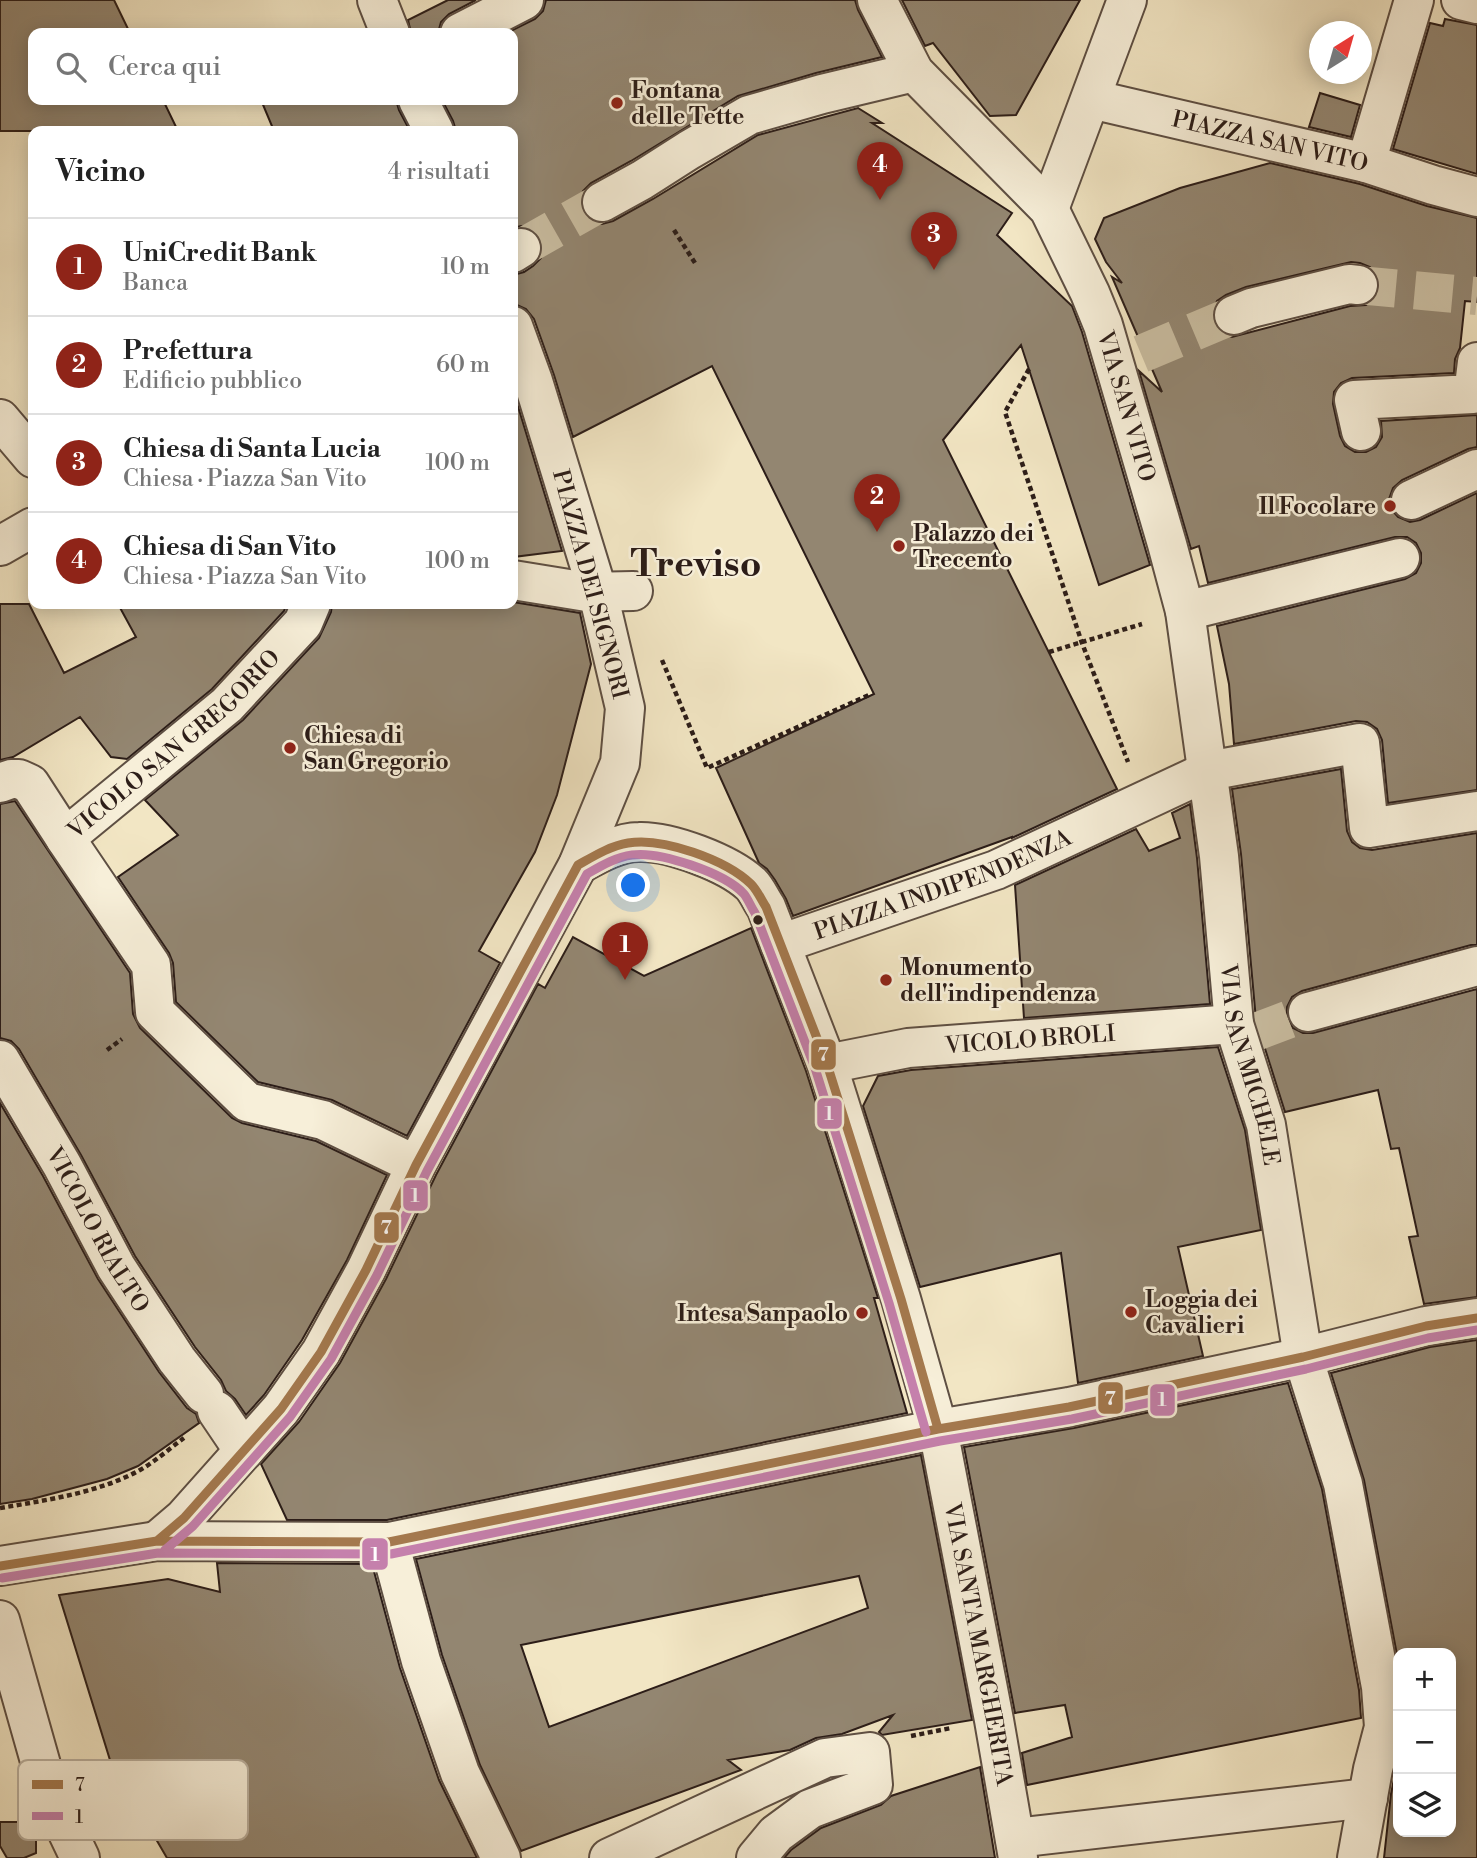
<!DOCTYPE html>
<html lang="it">
<head>
<meta charset="utf-8">
<style>
	:root { --surface:#fff; --page:#f2f2f2; --text:#222; --muted:#767676; --line:#e0e0e0; --accent:#8f2418 }
	body { margin:0; font-family:"Libre Bodoni",serif; background:var(--page); color:var(--text) }
	.controls { position:absolute; right:21px; bottom:21px; display:grid; overflow:hidden; border-radius:14px; box-shadow:0 4px 18px #0003 }
	.controls button { width:63px; height:63px; display:grid; place-items:center; padding:0; border:0; border-bottom:2px solid var(--line); background:var(--surface); color:var(--text); font:35px sans-serif }
	.compass { position:absolute; left:1309px; top:21px; width:63px; height:63px; border-radius:50%; background:var(--surface); box-shadow:0 4px 18px #0003; rotate:37deg }
	.you { position:absolute; left:634px; top:886px; width:24px; height:24px; margin:-18px; border:5px solid #fff; border-radius:50%; background:#1a73e8; box-shadow:0 0 0 10px #1a73e833 }
	.badge { display:grid; place-items:center; width:46px; height:46px; border-radius:50%; background:var(--accent); color:#fff; font-size:23px; font-weight:700 }
	.pin { position:absolute; translate:-50% -58px; filter:drop-shadow(0 2px 4px #0008) }
	.pin::after { content:''; position:absolute; top:37px; width:24px; height:21px; background:inherit; clip-path:polygon(0 0,100% 0,50% 100%) }
	.list { margin:0; padding:0; list-style:none }
	h2 { display:flex; justify-content:space-between; align-items:center; height:91px; margin:0; padding:0 28px; font-size:30px }
	h2 small { font-size:23px; font-weight:400; color:var(--muted) }
	.list li { display:grid; grid-template-columns:46px 1fr auto; gap:21px; align-items:center; box-sizing:border-box; height:98px; padding:0 28px; border-top:2px solid var(--line) }
	.list b { display:block; font-size:26px; white-space:nowrap }
	.list p { margin:0; font-size:23px; white-space:nowrap; color:var(--muted) }
	.list em { font-size:23px; font-style:normal; color:var(--muted) }
	.icon { flex:none; width:38px; height:38px; fill:none; stroke:currentColor; stroke-width:2; stroke-linecap:round; stroke-linejoin:round }
	.map { position:relative; flex:none; width:1477px; height:1858px; overflow:hidden }
	.search { position:absolute; background:var(--surface); box-shadow:0 4px 18px #0003; left:28px; top:28px; width:490px; height:77px; display:flex; align-items:center; gap:18px; box-sizing:border-box; padding:0 24px; border-radius:14px; color:var(--muted); font-size:26px }
	.panel { position:absolute; background:var(--surface); box-shadow:0 4px 18px #0003; left:28px; top:126px; width:490px; height:483px; border-radius:14px }
	.map>svg:first-child { display:block }
</style>
</head>
<body>
<div class="map">
<svg width="1477" height="1858" viewBox="0 0 1477 1858">
	<rect width="100%" height="100%" fill="#f2e6c4"/>
	<filter id="stains"><feTurbulence type="fractalNoise" baseFrequency=".00286" numOctaves="4"/><feColorMatrix values="0 0 0 0 .2 0 0 0 0 .09 0 0 0 0 .02 0 0 0 .5 -.17"/></filter>
	<radialGradient id="worn" r=".72"><stop offset=".6" stop-color="#630" stop-opacity="0"/><stop offset="1" stop-color="#630" stop-opacity=".3"/></radialGradient>
	<!-- building -->
	<path fill="#938671" stroke="#2c1d18" stroke-width="2" fill-rule="evenodd" d="M0,0H114L130,33H33V100H163L178,131H0Z
		M448,0H476L449,14L441,22L438,33H411L408,20Z
		M546,0H855L858,10L882,57L816,73L738,96L631,161L591,183L583,191L580,202L583,213L591,221L602,224L613,221L653,199L758,135L858,108L882,123H872L1012,213L997,235L1072,306L1082,332L1150,565L1099,585L1021,345L943,440L1117,789L1012,838V837L793,916L786,899L775,880L767,869L759,863L716,768L874,694L712,366L573,437L554,375L534,319L526,309L517,305H513V275L524,272L533,266L541,258L543,248L540,237L532,229L521,226L513,228V131H456L453,121L442,100H513V33H507L535,19L543,11Z
		M902,0H1080L1016,115L990,116L933,43L925,46Z
		M1445,19L1477,25V174L1393,149L1430,23L1443,26Z
		M1320,93L1360,105L1351,137L1309,127Z
		M261,100H396L399,110L410,131H274Z
		M1270,163L1360,184L1427,206L1477,218V302L1465,301L1460,348L1455,359L1454,373L1352,378L1341,383L1334,392L1333,404L1340,436L1345,446L1355,452H1366L1376,447L1382,437L1381,421L1477,415V447L1468,449L1402,480L1393,488L1389,499L1391,509L1398,517L1410,522L1420,520L1477,493V790L1388,803L1382,740L1377,729L1367,722L1356,721L1234,744L1229,684L1217,626L1405,579L1416,573L1421,563V553L1416,543L1407,537H1395L1208,583L1199,546L1191,549L1139,371L1162,392L1112,277L1122,283L1106,262L1095,239L1104,218L1180,188ZM1351,262L1360,263L1370,267L1378,277L1380,287L1376,297L1366,305L1350,306L1232,337L1221,333L1214,324L1213,311L1217,301L1226,295L1246,287Z
		M513,390L562,551L513,557Z
		M513,602L580,613L591,664L557,795L535,852L479,951L500,963L407,1136L332,1100L258,1082L176,1002L173,963L169,953L118,877L178,835L145,800L243,720L319,638L331,612L332,604H513Z
		M0,604H29L64,673L136,637L118,604H287L284,611L212,689L127,759L111,757L80,717L13,757L0,760Z
		M1341,769L1347,831L1352,842L1360,848L1372,850L1477,833V945H1471L1302,991L1292,997L1287,1007V1018L1293,1028L1303,1033H1313L1477,989V1297L1424,1304L1409,1237L1418,1236L1399,1148L1391,1149L1378,1090L1285,1112L1256,1020L1241,854L1232,789Z
		M15,801L130,973L133,1014L140,1028L232,1118L242,1123L316,1141L387,1175L347,1260L302,1340L264,1395L246,1415L235,1399L226,1391L221,1380L195,1347L135,1256L81,1155L19,1049L11,1041L0,1038V804Z
		M1190,804L1197,858L1210,1004L1024,1018L1015,885L1136,829L1149,851L1180,838L1172,813Z
		M751,928L806,1071L878,1298H874L907,1413L387,1520H287L261,1464L299,1422L340,1363L386,1279L436,1175L538,984L545,988L573,937L644,976Z
		M1218,1047L1245,1130L1261,1230L1178,1247L1203,1356L1078,1383L1061,1253L920,1287L863,1106L878,1076L911,1070Z
		M0,1103L43,1176L98,1279L159,1372L187,1408L196,1414L199,1423L138,1466L107,1479L32,1499L0,1504Z
		M1477,1340V1858H1384L1391,1794L1398,1759V1832H1451V1653H1398V1660L1364,1480L1331,1373L1430,1347Z
		M1288,1383L1322,1489L1359,1690L1361,1718L1027,1785L1022,1753L1072,1737L1065,1705L1015,1713L964,1447L1074,1428Z
		M921,1455L972,1720L882,1735L879,1732L893,1715L842,1734L816,1738L790,1750L728,1760L741,1770L521,1851L480,1765L442,1655L416,1559ZM859,1576L868,1608L549,1727L521,1645Z
		M217,1563L372,1564L400,1668L439,1780L477,1858H167L110,1760L59,1595L168,1579L220,1592Z
		M980,1767L995,1858H784L791,1850L821,1828L881,1805L891,1796Z
		M0,1822H36V1853L24,1858H7L0,1846Z"/>
	<g fill="none" stroke-linecap="round" stroke-linejoin="round">
		<!-- minor-tunnel -->
		<path stroke="#cabea2" stroke-width="38" stroke-dasharray="38 19" stroke-linecap="butt" d="M521,248L602,202
			M1358,285L1477,296
			M1141,354L1234,315
			M1253,1033L1308,1012"/>
		<defs>
			<g id="minor">
				<path d="M377,0L390,33"/>
				<path id="s1" d="M877,0L914,72L1049,209L1090,293L1103,325L1167,544L1185,611L1219,856L1234,1024L1266,1125L1303,1357L1343,1484L1381,1687L1384,1727L1373,1769L1357,1858"/>
				<path d="M1461,0L1477,4"/>
				<path d="M460,33L524,0"/>
				<path id="s2" d="M1091,99L1366,163L1433,185L1477,197"/>
				<path d="M418,100L434,131"/>
				<path d="M1366,163L1414,0"/>
				<path d="M602,202L642,180L689,150L749,115L822,94L914,72"/>
				<path d="M1049,209L1127,0"/>
				<path d="M513,253L521,248"/>
				<path d="M1234,315L1251,308L1349,284L1358,285"/>
				<path d="M0,419L33,458"/>
				<path d="M1361,431L1354,400L1473,394L1477,362"/>
				<path d="M1411,500L1477,469"/>
				<path d="M0,546L33,527"/>
				<path d="M513,580L587,592L633,591"/>
				<path d="M1185,611L1400,558"/>
				<path id="s3" d="M0,783L11,779H19L30,784L65,838L227,705L303,623L311,604"/>
				<path d="M65,838L151,965L155,1012L247,1102L323,1120L416,1165"/>
				<path id="s4" d="M578,865C596,855 618,842 639,842C670,841 728,863 751,884C757,890 761,900 766,907L827,1064L901,1299L938,1429L994,1720L1018,1858"/>
				<path id="s5" d="M780,944L996,870L1208,771L1360,743L1369,828L1477,811"/>
				<path d="M1308,1012L1477,966"/>
				<path id="s6" d="M0,1060L62,1165L116,1267L177,1360L204,1394"/>
				<path id="s7" d="M827,1064L908,1048L1234,1024"/>
				<path d="M217,1411L244,1451"/>
				<path d="M157,1541L184,1518L281,1409L321,1352L366,1270L416,1165L578,865L620,763L625,708L598,593L533,381L513,326"/>
				<path d="M389,1542L421,1661L460,1773L501,1858"/>
				<path d="M0,1566L157,1541L389,1542L938,1429L1069,1407L1303,1357L1426,1326L1477,1318"/>
				<path d="M0,1620L49,1793L80,1858"/>
				<path d="M1015,1838L1368,1798"/>
				<path d="M609,1858L825,1758L870,1752L873,1785L810,1809L776,1834L756,1858"/>
			</g>
		</defs>
		<!-- minor casing -->
		<use href="#minor" stroke="#5e4f43" stroke-width="42"/>
		<!-- path -->
		<path stroke="#2c1d18" stroke-width="4.5" stroke-dasharray="5 3.5" stroke-linecap="butt" d="M674,230L695,263
			M1029,369L1005,412L1082,643L1128,762
			M1049,652L1142,624
			M662,660L707,768L871,694
			M107,1050L122,1039
			M0,1508C47,1500 98,1493 140,1470C156,1461 170,1448 184,1438
			M911,1736L951,1728"/>
		<!-- minor -->
		<use href="#minor" stroke="#f7efd9" stroke-width="38"/>
		<defs>
			<path id="bus-1" d="M157,1541L184,1518L281,1409L321,1352L366,1270L416,1165L578,865C594,856 610,846 628,843C663,837 726,860 751,884C757,890 761,899 766,907L827,1064L901,1299L938,1429
				M0,1566L157,1541L389,1542L938,1429L1069,1407L1303,1357L1426,1326L1477,1318"/>
			<path id="bus-2" d="M165,1550L193,1526L290,1417L331,1359L377,1275L427,1171L587,874C601,866 616,857 632,855C660,851 725,873 744,894C748,899 751,907 755,913L815,1068L889,1303L926,1432
				M2,1578L158,1553L391,1554L940,1441L1072,1419L1306,1369L1428,1338L1477,1330"/>
		</defs>
		<!-- bus-1 casing -->
		<use href="#bus-1" stroke="#f7efd9" stroke-width="14"/>
		<!-- bus-2 casing -->
		<use href="#bus-2" stroke="#f7efd9" stroke-width="14"/>
		<!-- bus-1 -->
		<use href="#bus-1" stroke="#a4794e" stroke-width="9"/>
		<!-- bus-2 -->
		<use href="#bus-2" stroke="#c580ac" stroke-width="9"/>
	</g>
	<!-- markers -->
	<g fill="#8f2418" stroke="#f7efd9" stroke-width="2.5">
		<circle cx="617" cy="103" r="7"/>
		<circle cx="1390" cy="506" r="7"/>
		<circle cx="899" cy="546" r="7"/>
		<circle cx="290" cy="748" r="7"/>
		<circle cx="886" cy="980" r="7"/>
		<circle cx="1131" cy="1312" r="7"/>
		<circle cx="862" cy="1313" r="7"/>
	</g>
	<circle fill="#2c1d18" stroke="#f7efd9" stroke-width="2.5" cx="758" cy="920" r="6"/>
	<g text-anchor="middle" stroke-width="5" stroke-linejoin="round" paint-order="stroke">
		<!-- poi labels -->
		<g font-size="23" font-weight="bold" fill="#2c1d18" stroke="#f7efd9" text-anchor="start">
			<text x="631" y="98">Fontana<tspan x="631" dy="26">delle Tette</tspan></text>
			<text x="1376" y="514" text-anchor="end">Il Focolare</text>
			<text x="913" y="541">Palazzo dei<tspan x="913" dy="26">Trecento</tspan></text>
			<text x="304" y="743">Chiesa di<tspan x="304" dy="26">San Gregorio</tspan></text>
			<text x="900" y="975">Monumento<tspan x="900" dy="26">dell'indipendenza</tspan></text>
			<text x="1145" y="1307">Loggia dei<tspan x="1145" dy="26">Cavalieri</tspan></text>
			<text x="848" y="1321" text-anchor="end">Intesa Sanpaolo</text>
		</g>
		<!-- street labels -->
		<g font-size="23" fill="#2c1d18" stroke="#f7efd9">
			<text dy="8" stroke="none"><textPath href="#s2" startOffset="184">PIAZZA SAN VITO</textPath></text>
			<text dy="8" stroke="none"><textPath href="#s1" startOffset="486">VIA SAN VITO</textPath></text>
			<text transform="translate(591 584) rotate(75)" y="8">PIAZZA DEI SIGNORI</text>
			<text dy="8" stroke="none"><textPath href="#s3" startOffset="240">VICOLO SAN GREGORIO</textPath></text>
			<text dy="8" stroke="none"><textPath href="#s5" startOffset="173">PIAZZA INDIPENDENZA</textPath></text>
			<text dy="8" stroke="none"><textPath href="#s7" startOffset="205">VICOLO BROLI</textPath></text>
			<text dy="8" stroke="none"><textPath href="#s1" startOffset="1158">VIA SAN MICHELE</textPath></text>
			<text dy="8" stroke="none"><textPath href="#s6" startOffset="196">VICOLO RIALTO</textPath></text>
			<text dy="8" stroke="none"><textPath href="#s4" startOffset="984">VIA SANTA MARGHERITA</textPath></text>
		</g>
		<!-- town labels -->
		<g font-size="37" font-weight="bold" fill="#2c1d18" stroke="#f7efd9">
			<text x="696" y="576">Treviso</text>
		</g>
	</g>
	<!-- legend -->
	<rect x="18" y="1760" width="230" height="80" rx="10" fill="#f7efd9" stroke="#bab09f" stroke-width="2"/>
	<rect x="32" y="1780" width="31" height="9" fill="#a4794e"/>
	<rect x="32" y="1812" width="31" height="8" fill="#c580ac"/>
	<g font-size="19" fill="#2c1d18">
		<text x="75" y="1791">7</text>
		<text x="75" y="1823">1</text>
	</g>
	<g stroke="#f7efd9" stroke-width="2.5">
		<rect x="810" y="1038" width="27" height="33" rx="7" fill="#a4794e"/>
		<rect x="816" y="1097" width="27" height="33" rx="7" fill="#c580ac"/>
		<rect x="402" y="1179" width="27" height="33" rx="7" fill="#c580ac"/>
		<rect x="373" y="1211" width="27" height="33" rx="7" fill="#a4794e"/>
		<rect x="1097" y="1381" width="27" height="34" rx="7" fill="#a4794e"/>
		<rect x="1149" y="1383" width="27" height="34" rx="7" fill="#c580ac"/>
		<rect x="361" y="1537" width="28" height="34" rx="7" fill="#c580ac"/>
	</g>
	<g font-size="19" text-anchor="middle" font-weight="bold" fill="#fff">
		<text x="823" y="1061">7</text>
		<text x="829" y="1120">1</text>
		<text x="415" y="1202">1</text>
		<text x="386" y="1234">7</text>
		<text x="1110" y="1405">7</text>
		<text x="1162" y="1406">1</text>
		<text x="375" y="1561">1</text>
	</g>
	<rect width="100%" height="100%" filter="url(#stains)"/>
	<rect width="100%" height="100%" fill="url(#worn)"/>
</svg>
<div class="controls">
<button>+</button>
<button>−</button>
<button><svg class="icon" aria-label="layers" viewBox="0 0 24 24"><path d="M12 4l9 5-9 5-9-5zM3 14l9 5 9-5"/></svg></button>
</div>
<svg class="compass" viewBox="-18 -18 36 36"><path d="M0-13l5 13h-10z" fill="#e53935"/><path d="M0 13l5-13h-10z" fill="#767676"/></svg>
<div class="you"></div>
<div class="pin badge" style="left:625px;top:980px">1</div>
<div class="pin badge" style="left:877px;top:532px">2</div>
<div class="pin badge" style="left:934px;top:270px">3</div>
<div class="pin badge" style="left:880px;top:200px">4</div>
<div class="search"><svg class="icon" aria-label="search" viewBox="0 0 24 24"><circle cx="10" cy="10" r="6"/><path d="M15 15l6 6"/></svg>Cerca qui</div>
<section class="panel">
<h2>Vicino<small>4 risultati</small></h2>
<ul class="list">
<li><span class="badge">1</span><div><b>UniCredit Bank</b><p>Banca</p></div><em>10 m</em></li>
<li><span class="badge">2</span><div><b>Prefettura</b><p>Edificio pubblico</p></div><em>60 m</em></li>
<li><span class="badge">3</span><div><b>Chiesa di Santa Lucia</b><p>Chiesa · Piazza San Vito</p></div><em>100 m</em></li>
<li><span class="badge">4</span><div><b>Chiesa di San Vito</b><p>Chiesa · Piazza San Vito</p></div><em>100 m</em></li>
</ul>
</section>
</div>
</body>
</html>
